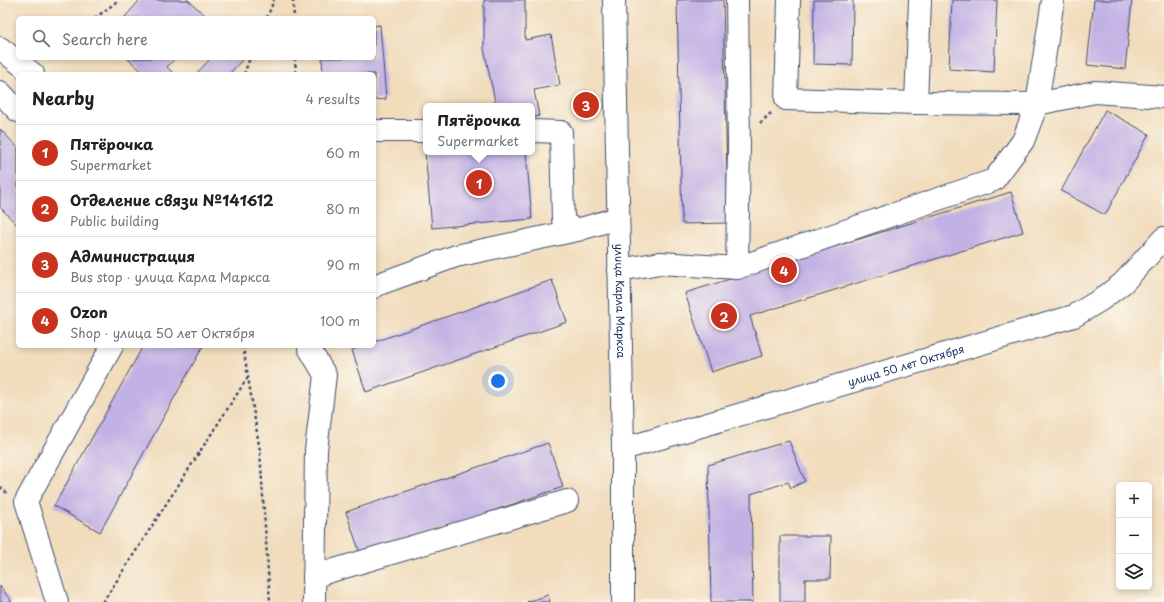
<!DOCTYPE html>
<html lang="en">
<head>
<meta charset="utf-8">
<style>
	:root { --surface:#fff; --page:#f6f6f6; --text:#202124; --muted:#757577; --line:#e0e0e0; --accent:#c8321e }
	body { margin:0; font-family:"Playpen Sans",sans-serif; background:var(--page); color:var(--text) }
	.controls { position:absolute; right:12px; bottom:12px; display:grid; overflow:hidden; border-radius:6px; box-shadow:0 2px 6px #0003 }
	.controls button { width:36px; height:36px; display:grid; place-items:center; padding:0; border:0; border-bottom:1px solid var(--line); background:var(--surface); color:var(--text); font:20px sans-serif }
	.you { position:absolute; left:498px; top:381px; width:14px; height:14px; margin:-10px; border:3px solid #fff; border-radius:50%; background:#1a73e8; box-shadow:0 0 0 6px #1a73e833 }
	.badge { display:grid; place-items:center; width:26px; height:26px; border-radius:50%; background:var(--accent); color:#fff; font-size:13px; font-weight:700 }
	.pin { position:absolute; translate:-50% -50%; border:2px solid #fff; box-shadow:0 1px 4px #0006 }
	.popup { position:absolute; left:423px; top:103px; width:112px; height:52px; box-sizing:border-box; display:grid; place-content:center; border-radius:6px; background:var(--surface); filter:drop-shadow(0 1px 3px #0005); font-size:13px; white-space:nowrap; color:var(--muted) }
	.popup b { font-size:15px; color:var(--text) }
	.popup::after { content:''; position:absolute; left:50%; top:100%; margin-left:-8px; border:8px solid transparent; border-top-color:var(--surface) }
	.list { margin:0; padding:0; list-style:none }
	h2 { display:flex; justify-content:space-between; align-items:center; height:52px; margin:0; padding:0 16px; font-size:17px }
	h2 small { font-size:13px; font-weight:400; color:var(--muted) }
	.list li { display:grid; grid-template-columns:26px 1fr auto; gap:12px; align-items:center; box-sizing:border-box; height:56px; padding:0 16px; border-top:1px solid var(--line) }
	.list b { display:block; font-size:15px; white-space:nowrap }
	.list p { margin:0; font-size:13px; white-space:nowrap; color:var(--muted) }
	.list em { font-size:13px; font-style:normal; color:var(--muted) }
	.icon { flex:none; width:22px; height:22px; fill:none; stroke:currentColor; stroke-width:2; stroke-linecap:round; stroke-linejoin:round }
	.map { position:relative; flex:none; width:1164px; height:602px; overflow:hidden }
	.search { position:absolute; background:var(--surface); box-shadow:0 2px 6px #0003; left:16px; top:16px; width:360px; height:44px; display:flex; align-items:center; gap:10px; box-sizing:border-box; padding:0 14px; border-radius:6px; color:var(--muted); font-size:15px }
	.panel { position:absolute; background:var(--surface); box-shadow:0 2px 6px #0003; left:16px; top:72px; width:360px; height:276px; border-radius:6px }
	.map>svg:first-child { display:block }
</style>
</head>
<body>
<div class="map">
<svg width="1164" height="602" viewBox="0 0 1164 602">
	<rect width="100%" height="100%" fill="#fbf7ec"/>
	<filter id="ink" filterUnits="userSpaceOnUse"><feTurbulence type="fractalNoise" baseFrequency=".025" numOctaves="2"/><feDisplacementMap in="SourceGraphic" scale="8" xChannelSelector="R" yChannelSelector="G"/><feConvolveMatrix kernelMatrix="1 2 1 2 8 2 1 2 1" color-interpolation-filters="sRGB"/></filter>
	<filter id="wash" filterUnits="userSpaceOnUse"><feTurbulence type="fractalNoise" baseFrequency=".012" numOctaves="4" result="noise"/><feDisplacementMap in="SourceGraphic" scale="16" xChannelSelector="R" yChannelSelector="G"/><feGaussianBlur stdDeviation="0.9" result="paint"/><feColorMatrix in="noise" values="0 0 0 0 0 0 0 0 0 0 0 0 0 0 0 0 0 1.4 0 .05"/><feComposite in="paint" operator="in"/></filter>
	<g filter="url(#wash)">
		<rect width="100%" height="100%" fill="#f1dcbc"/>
		<g id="blocks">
			<!-- building -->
			<path fill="#c2b1e4" d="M140,0H188L208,18H124Z
				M484,0H525V40L551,35L560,85L534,90L539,116L532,118V106H496L484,49Z
				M677,0H723L728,223L682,224Z
				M814,0H853L852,65L813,64Z
				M952,0H997L994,72L949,69Z
				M1094,0H1132L1125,69L1087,65Z
				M380,25L386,99L374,100V74H323L322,58H374V26Z
				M127,58H175L167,67L174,74H145Z
				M211,58H244L229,74H196Z
				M1105,110L1149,134L1105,215L1061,191Z
				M0,129L18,148V226L0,207Z
				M425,152H526L532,219L432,228Z
				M1011,192L1023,232L750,316L762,356L711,372L685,293Z
				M552,280L567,322L366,392L352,350L364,346H374V342Z
				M143,346H203L100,532L54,506Z
				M789,441L805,481L791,488L788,482L751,494L753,602H711L708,465Z
				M548,443L563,487L361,556L346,512Z
				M780,536H831L830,579H805V602H780Z
				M0,586L12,602H0Z
				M548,595L550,602H527Z"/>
		</g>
	</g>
	<g filter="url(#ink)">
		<use href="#blocks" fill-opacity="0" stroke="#3b496c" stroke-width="1"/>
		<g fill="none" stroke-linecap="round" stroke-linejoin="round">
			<defs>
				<g id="minor">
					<path id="s1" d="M614,0L623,449V602"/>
					<path d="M737,0L739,143L737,268L994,180L1023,141L1037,104L1053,0"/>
					<path d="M789,0L786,99L916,103L920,0"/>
					<path d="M0,48L33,74"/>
					<path d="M0,92L18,111"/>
					<path d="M916,103L1037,104L1095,92L1164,97"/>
					<path d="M374,131H426"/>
					<path d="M532,131L561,132L563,220L567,225L577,230"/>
					<path d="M619,270L660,263L737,268"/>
					<path d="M374,287L379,284L456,256L577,230L618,218"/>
					<path d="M309,348L325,375L316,450L314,602"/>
					<path id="s2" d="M623,449L1074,316L1102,299L1123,283L1164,238"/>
					<path d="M314,576L567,501"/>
					<path d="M57,602L26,501L112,346"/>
				</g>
			</defs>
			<!-- minor casing -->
			<use href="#minor" stroke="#3b496c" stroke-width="24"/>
			<!-- path -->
			<path stroke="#3b496c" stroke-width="2.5" stroke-dasharray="3 3" stroke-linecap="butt" d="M293,0L294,18
				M95,18L119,0
				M267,18L274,0
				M295,58L296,74
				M244,74L250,58
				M760,123L771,113
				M243,346L260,451L270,602
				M0,487L7,493
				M103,602L248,377"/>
			<!-- minor -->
			<use href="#minor" stroke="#fff" stroke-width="22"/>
		</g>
	</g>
	<g text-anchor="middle" stroke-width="4" stroke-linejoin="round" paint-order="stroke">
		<!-- street labels -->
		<g font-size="11" fill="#1b2f5e" stroke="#fbf7ec">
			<text dy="4" stroke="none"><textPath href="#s1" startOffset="301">улица Карла Маркса</textPath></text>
			<text dy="4" stroke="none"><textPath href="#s2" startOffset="295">улица 50 лет Октября</textPath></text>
		</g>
	</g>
</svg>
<div class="controls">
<button>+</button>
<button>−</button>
<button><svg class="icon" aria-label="layers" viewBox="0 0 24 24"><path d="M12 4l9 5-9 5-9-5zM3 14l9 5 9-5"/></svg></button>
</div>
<div class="you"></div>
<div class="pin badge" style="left:479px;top:183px">1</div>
<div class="popup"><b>Пятёрочка</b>Supermarket</div>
<div class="pin badge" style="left:724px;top:316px">2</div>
<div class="pin badge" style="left:586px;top:105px">3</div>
<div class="pin badge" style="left:784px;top:270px">4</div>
<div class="search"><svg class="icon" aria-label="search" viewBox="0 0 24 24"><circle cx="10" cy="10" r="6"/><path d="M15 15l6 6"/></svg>Search here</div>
<section class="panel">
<h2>Nearby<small>4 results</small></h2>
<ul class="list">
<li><span class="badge">1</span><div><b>Пятёрочка</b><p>Supermarket</p></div><em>60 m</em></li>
<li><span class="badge">2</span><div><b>Отделение связи №141612</b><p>Public building</p></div><em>80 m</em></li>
<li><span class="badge">3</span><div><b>Администрация</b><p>Bus stop · улица Карла Маркса</p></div><em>90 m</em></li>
<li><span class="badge">4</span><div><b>Ozon</b><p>Shop · улица 50 лет Октября</p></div><em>100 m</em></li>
</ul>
</section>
</div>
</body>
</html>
